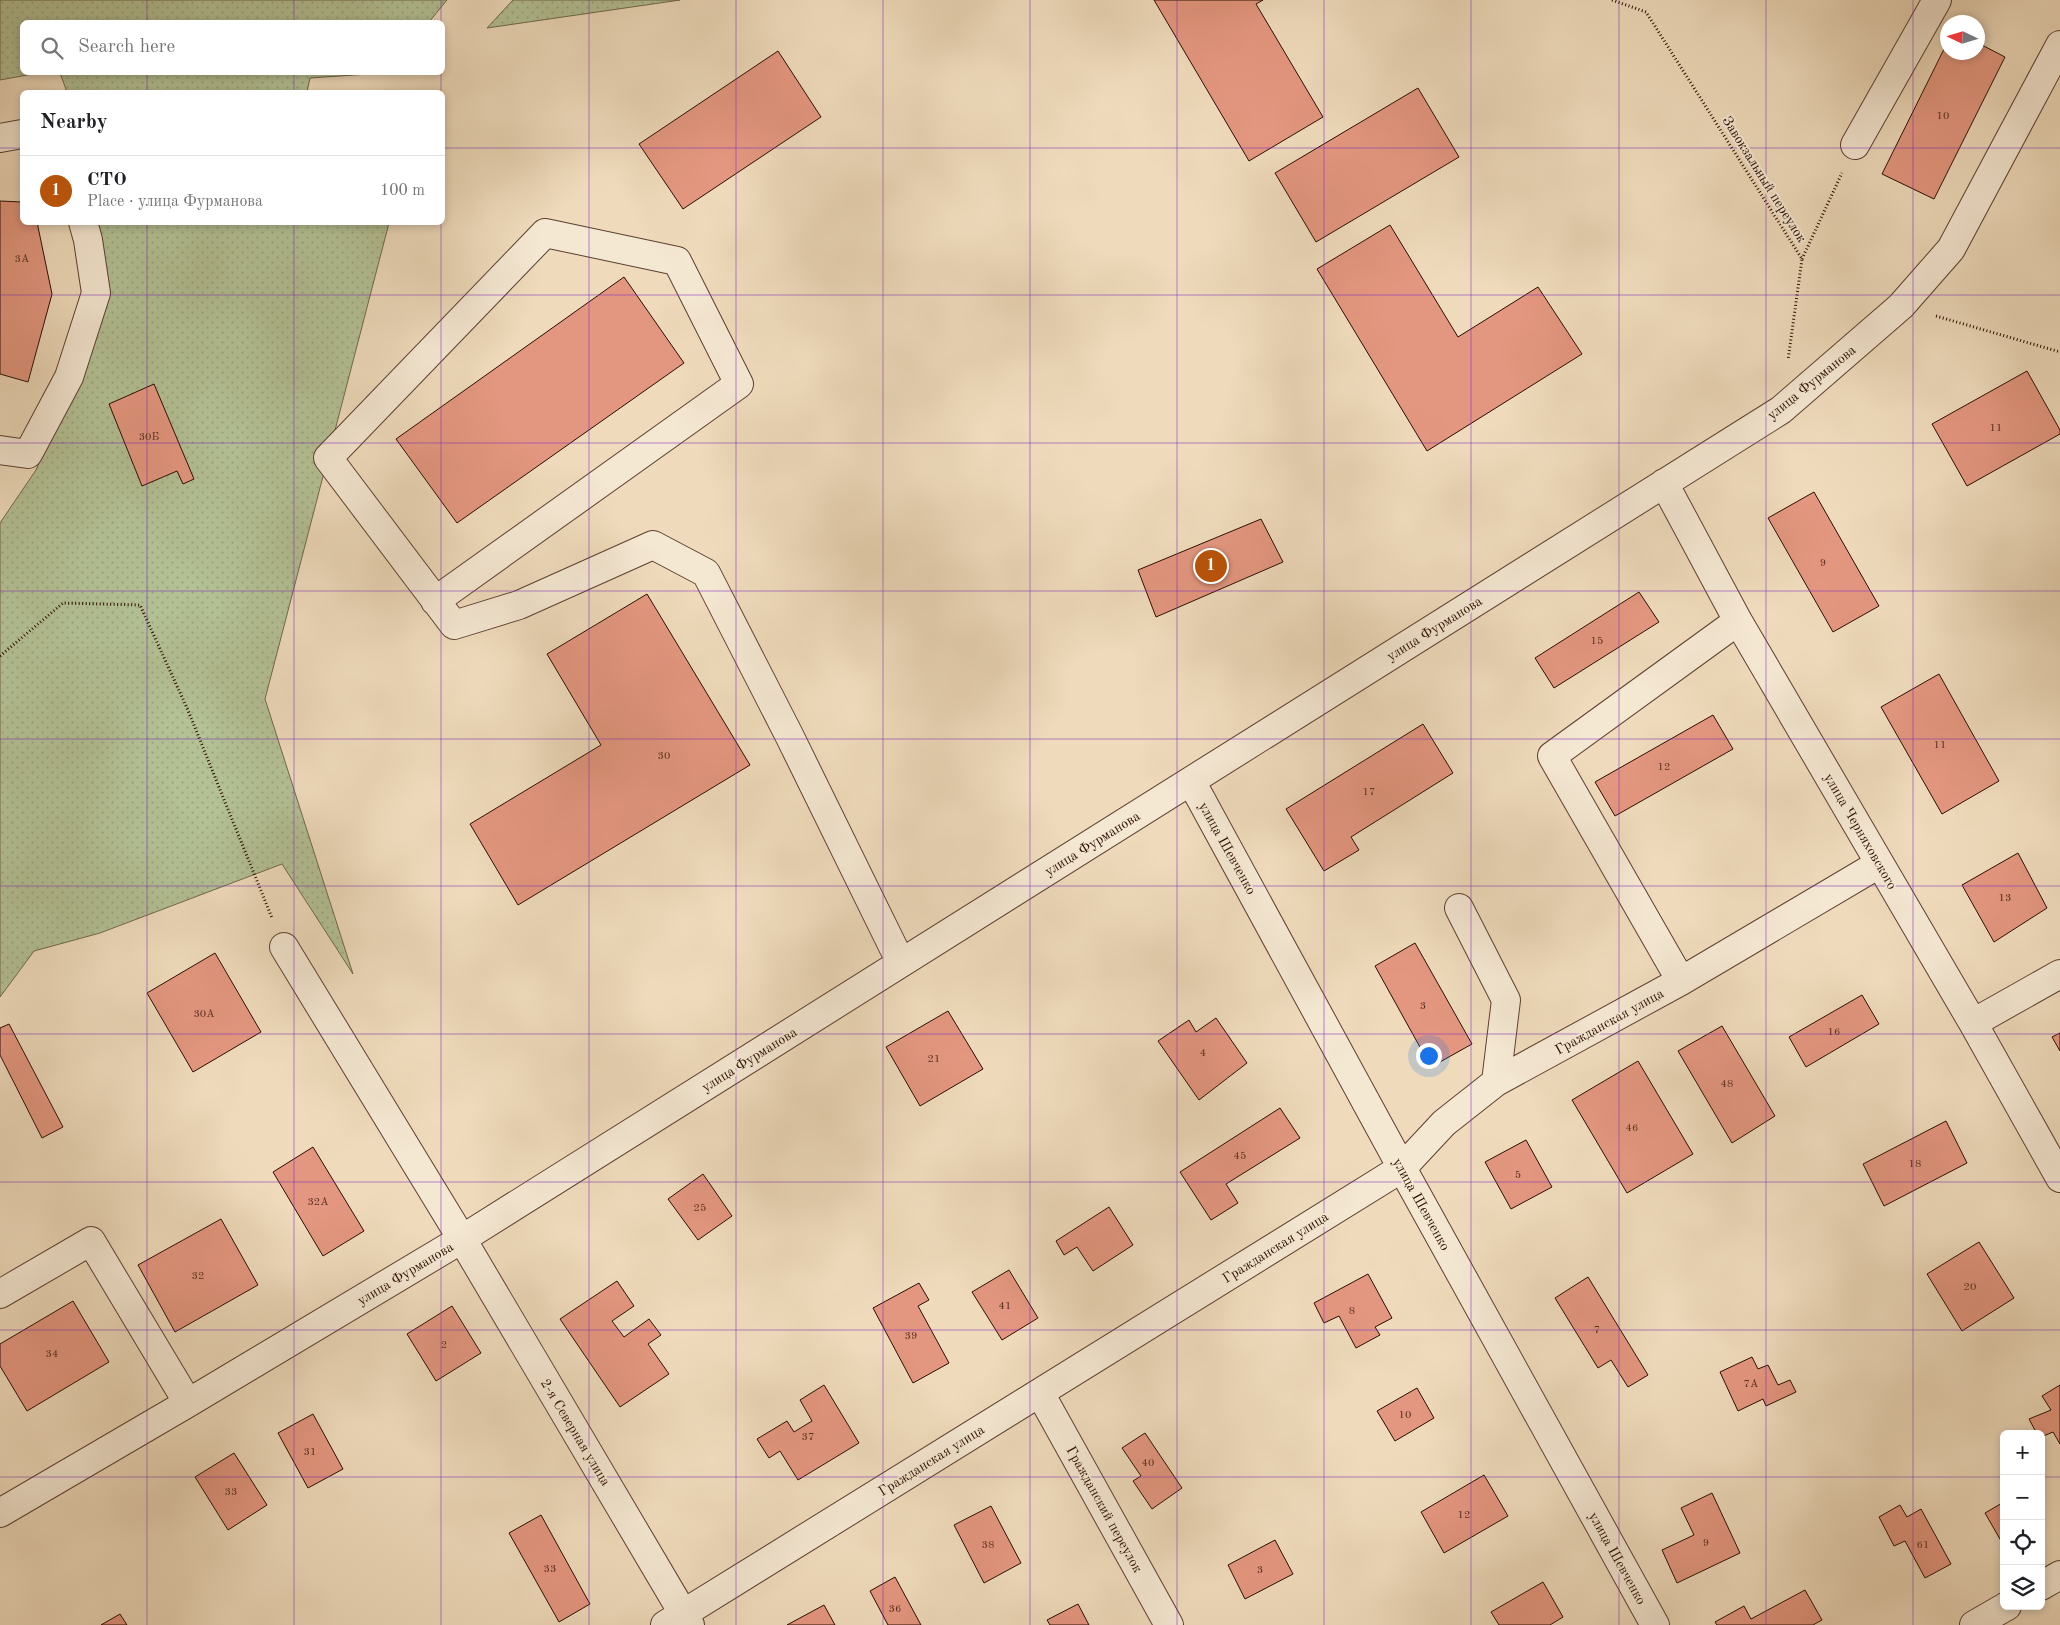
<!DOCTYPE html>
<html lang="en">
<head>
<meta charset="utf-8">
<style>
	:root { --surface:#fff; --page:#f2f2f2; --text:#202124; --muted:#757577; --line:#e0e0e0; --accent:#b45309 }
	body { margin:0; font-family:"Old Standard TT",serif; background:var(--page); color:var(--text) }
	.controls { position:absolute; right:15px; bottom:15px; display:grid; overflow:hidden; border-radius:8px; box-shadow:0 2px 8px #0003 }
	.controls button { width:45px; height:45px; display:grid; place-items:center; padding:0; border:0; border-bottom:1px solid var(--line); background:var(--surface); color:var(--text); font:25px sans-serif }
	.compass { position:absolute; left:1940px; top:15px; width:45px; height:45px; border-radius:50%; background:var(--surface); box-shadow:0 2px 8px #0003; rotate:274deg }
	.you { position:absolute; left:1428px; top:1055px; width:18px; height:18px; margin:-12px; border:4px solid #fff; border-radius:50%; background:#1a73e8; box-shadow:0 0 0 8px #1a73e833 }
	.badge { display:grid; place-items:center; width:32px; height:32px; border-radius:50%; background:var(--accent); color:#fff; font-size:16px; font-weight:700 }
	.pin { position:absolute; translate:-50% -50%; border:2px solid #fff; box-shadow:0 1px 5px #0006 }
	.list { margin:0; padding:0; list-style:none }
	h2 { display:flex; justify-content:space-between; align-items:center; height:65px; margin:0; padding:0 20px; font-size:21px }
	h2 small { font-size:16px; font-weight:400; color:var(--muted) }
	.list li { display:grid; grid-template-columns:32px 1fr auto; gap:15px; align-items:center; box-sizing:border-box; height:70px; padding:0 20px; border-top:1px solid var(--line) }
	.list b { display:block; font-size:19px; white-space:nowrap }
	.list p { margin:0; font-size:16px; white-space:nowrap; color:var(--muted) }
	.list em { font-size:16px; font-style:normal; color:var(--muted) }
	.icon { flex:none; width:28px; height:28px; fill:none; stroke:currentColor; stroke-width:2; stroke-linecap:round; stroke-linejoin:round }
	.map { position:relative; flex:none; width:2060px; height:1625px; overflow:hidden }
	.search { position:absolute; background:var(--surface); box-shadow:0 2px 8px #0003; left:20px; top:20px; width:425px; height:55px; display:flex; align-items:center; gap:12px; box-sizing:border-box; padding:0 18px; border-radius:8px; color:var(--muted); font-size:19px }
	.panel { position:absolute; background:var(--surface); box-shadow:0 2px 8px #0003; left:20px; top:90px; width:425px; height:135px; border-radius:8px }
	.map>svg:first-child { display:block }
</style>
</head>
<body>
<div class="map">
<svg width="2060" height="1625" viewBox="0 0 2060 1625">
	<defs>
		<pattern id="grass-dots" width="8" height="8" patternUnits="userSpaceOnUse" patternTransform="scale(1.25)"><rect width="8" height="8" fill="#b3c195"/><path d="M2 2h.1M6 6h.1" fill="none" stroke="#9aa57f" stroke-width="1.8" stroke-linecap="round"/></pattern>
	</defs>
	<rect width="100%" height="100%" fill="#efdbbc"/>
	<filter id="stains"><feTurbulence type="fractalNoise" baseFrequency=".004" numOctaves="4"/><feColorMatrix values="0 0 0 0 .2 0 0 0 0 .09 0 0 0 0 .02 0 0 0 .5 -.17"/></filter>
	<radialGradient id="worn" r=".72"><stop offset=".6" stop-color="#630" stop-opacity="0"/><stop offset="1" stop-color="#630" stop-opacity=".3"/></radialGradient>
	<!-- grass -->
	<path fill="url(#grass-dots)" stroke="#6f674b" d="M0,0H447L429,22H22V72L38,73L0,80Z
		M513,0H680L487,28Z
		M60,73V72L383,73L310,78L307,92H67Z
		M95,223H389L265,699L353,974L282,864L100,933L34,951L0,997V523L36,470L107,303Z"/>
	<!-- building -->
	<path fill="#e49780" stroke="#2b0d01" d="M1154,0H1263L1256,4L1323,117L1249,161Z
		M1948,41V52H1978V43L2005,57L1934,199L1882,174Z
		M778,51L821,117L683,209L639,144Z
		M1418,88L1459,157L1316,242L1275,173Z
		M0,201L22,202V222H37L52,294L28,382L0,374Z
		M1390,225L1458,337L1538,287L1582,354L1427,451L1317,269Z
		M624,277L684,363L457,523L396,439Z
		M2027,371L2060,430V434L1967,486L1932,424Z
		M154,384L194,479L183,484L177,471L142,486L109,404Z
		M1814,492L1879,606L1833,632L1768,518Z
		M1261,519L1283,562L1156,617L1138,570Z
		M1639,592L1659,622L1554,688L1535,658Z
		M647,594L750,765L518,905L470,824L601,745L547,654Z
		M1939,674L1999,781L1942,814L1881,707Z
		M1713,715L1733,749L1615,816L1595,782Z
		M1423,724L1453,773L1351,837L1359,850L1324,871L1286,809Z
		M2018,853L2047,908L1994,942L1962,885Z
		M1415,943L1472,1044L1431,1067L1375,966Z
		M215,953L261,1032L193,1072L147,993Z
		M1862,995L1879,1024L1806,1067L1789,1037Z
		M948,1011L983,1069L920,1106L886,1047Z
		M1216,1018L1247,1063L1199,1100L1158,1041L1189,1020L1196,1032Z
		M9,1024L63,1127L42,1138L0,1055V1028Z
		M1722,1026L1775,1116L1732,1143L1678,1051Z
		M2060,1033V1051L2052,1037Z
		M1638,1061L1693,1154L1627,1193L1572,1100Z
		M1280,1108L1300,1138L1226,1184L1238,1203L1211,1220L1180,1172Z
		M1946,1121L1967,1163L1884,1206L1863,1164Z
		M1526,1140L1552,1187L1511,1209L1485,1162Z
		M313,1147L364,1231L323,1256L273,1172Z
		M703,1174L732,1216L698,1240L668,1199Z
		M1109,1207L1133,1245L1093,1271L1077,1247L1064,1255L1056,1241Z
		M221,1219L258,1285L175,1332L138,1265Z
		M1979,1242L2014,1298L1962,1331L1927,1274Z
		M1009,1270L1038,1318L1002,1340L972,1292Z
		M1368,1274L1392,1318L1375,1327L1380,1335L1356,1348L1339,1316L1324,1323L1314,1303Z
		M1588,1277L1648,1375L1628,1387L1611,1360L1598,1368L1555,1298Z
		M617,1281L634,1306L612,1321L624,1337L649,1319L661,1335L648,1344L669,1374L620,1407L560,1319Z
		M919,1283L929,1300L918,1306L949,1363L913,1383L873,1308Z
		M73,1301L109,1362L27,1411L0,1366V1344Z
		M452,1306L481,1353L436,1381L407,1334Z
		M1752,1357L1758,1369L1768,1365L1778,1385L1790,1380L1796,1392L1766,1406L1763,1399L1738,1411L1720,1372Z
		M824,1385L859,1443L798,1480L780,1451L769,1458L757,1439L787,1421L794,1432L812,1421L800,1400Z
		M2060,1385V1444L2053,1432L2041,1437V1434H2037L2029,1419L2051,1410L2042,1396Z
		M1417,1388L1434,1418L1395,1441L1377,1411Z
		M313,1414L343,1469L308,1488L278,1433Z
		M1145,1433L1182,1488L1152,1509L1133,1481L1141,1476L1122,1448Z
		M234,1453L267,1505L228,1530L195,1477Z
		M1484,1475L1508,1516L1444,1553L1421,1512Z
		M1712,1493L1740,1553L1677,1583L1662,1550L1694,1535L1681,1508Z
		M2004,1502V1546L1985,1513Z
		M1900,1505L1907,1517L1921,1509L1951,1564L1925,1578L1905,1541L1894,1546L1879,1517Z
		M991,1506L1021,1563L984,1583L954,1525Z
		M541,1515L590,1604L559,1622L509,1533Z
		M1275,1540L1293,1574L1245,1599L1228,1565Z
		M895,1577L921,1625H888L870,1591Z
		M1543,1582L1563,1617L1550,1625H1499L1491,1612Z
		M1805,1590L1822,1620L1813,1625H1717L1715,1622L1744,1606L1751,1619Z
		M1078,1604L1089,1625H1050L1047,1620Z
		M824,1605L835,1625H787Z
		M120,1614L127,1625H101Z"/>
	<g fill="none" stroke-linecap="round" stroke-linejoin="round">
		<defs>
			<path id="minor" d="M0,138L22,134
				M1855,145L1937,0
				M0,450L28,454L69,377L96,293L88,240L83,222
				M1664,483L1738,621L1973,1023L2060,1178
				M435,601L739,384L677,261L545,233L328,458L454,625L519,605L653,545L706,573L789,735L901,963
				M1191,781L1402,1168L1655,1625
				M1459,908L1506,1000L1496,1082
				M284,947L462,1239L690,1625
				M1681,981L1552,756L1738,621
				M1973,1023L2060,974
				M0,1294L91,1241L188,1403
				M1040,1393L1169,1625
				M0,1513L188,1403L462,1239L1781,410L1901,306L1951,249L2060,45
				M2041,1586L2060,1575
				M665,1625L1402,1168L1444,1123L1496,1082L1681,981L1879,864
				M1974,1625L2007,1606"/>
		</defs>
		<!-- minor casing -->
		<use href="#minor" stroke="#5c4030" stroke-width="30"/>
		<!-- path -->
		<path stroke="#2b0d01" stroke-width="3" stroke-dasharray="1 2.5" stroke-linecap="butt" d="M1612,0L1646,12L1802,259L1788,360
			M1802,259L1842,173
			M1936,316L2060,352
			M0,656L63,603L140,605L187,708L272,918"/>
		<!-- minor -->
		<use href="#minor" stroke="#f5e8d3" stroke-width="28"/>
	</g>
	<!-- grid -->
	<path fill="none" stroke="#7b2cbf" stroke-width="1" stroke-opacity="0.55" d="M147,0V22M294,0V22M441,0V22M589,0V1625M736,0V1625M883,0V1625M1030,0V1625M1177,0V1625M1324,0V1625M1471,0V1625M1619,0V1625M1766,0V1625M1913,0V1625M147,72V92M294,72V92M441,72V92M0,148H22M442,148H2060M147,222V1625M294,222V1625M441,222V1625M0,295H2060M0,443H2060M0,591H2060M0,739H2060M0,886H2060M0,1034H2060M0,1182H2060M0,1330H2060M0,1477H2004M2041,1477H2060"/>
	<g text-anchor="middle" stroke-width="4" stroke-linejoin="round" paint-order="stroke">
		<!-- number labels -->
		<g font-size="11" fill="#593021">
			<text x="1943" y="119">10</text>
			<text x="22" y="262">3А</text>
			<text x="1996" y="431">11</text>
			<text x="149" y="440">30Б</text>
			<text x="1823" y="566">9</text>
			<text x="1597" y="644">15</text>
			<text x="1940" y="748">11</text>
			<text x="664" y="759">30</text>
			<text x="1664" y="770">12</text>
			<text x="1369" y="795">17</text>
			<text x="2005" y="901">13</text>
			<text x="1423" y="1009">3</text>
			<text x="204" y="1017">30А</text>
			<text x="1834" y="1035">16</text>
			<text x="1203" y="1056">4</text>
			<text x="934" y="1062">21</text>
			<text x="1727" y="1087">48</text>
			<text x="1632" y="1131">46</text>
			<text x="1240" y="1159">45</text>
			<text x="1915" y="1167">18</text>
			<text x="1518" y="1178">5</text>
			<text x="318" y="1205">32А</text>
			<text x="700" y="1211">25</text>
			<text x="198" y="1279">32</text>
			<text x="1970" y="1290">20</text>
			<text x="1005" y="1309">41</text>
			<text x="1352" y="1314">8</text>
			<text x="1597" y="1333">7</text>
			<text x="911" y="1339">39</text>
			<text x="444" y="1348">2</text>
			<text x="52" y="1357">34</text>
			<text x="1751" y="1387">7А</text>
			<text x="1405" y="1418">10</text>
			<text x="808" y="1440">37</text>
			<text x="310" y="1455">31</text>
			<text x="1148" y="1466">40</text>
			<text x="231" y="1495">33</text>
			<text x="1464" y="1518">12</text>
			<text x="1706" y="1546">9</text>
			<text x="988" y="1548">38</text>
			<text x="1923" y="1548">61</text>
			<text x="550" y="1572">33</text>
			<text x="1260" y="1573">3</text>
			<text x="895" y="1612">36</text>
		</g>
		<!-- street labels -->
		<g font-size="14" fill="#2b0d01" stroke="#f5e8d3">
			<text transform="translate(1765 179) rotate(58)" y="5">Завокзальный переулок</text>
			<text transform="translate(1811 382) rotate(-39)" y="5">улица Фурманова</text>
			<text transform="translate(1434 628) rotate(-32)" y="5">улица Фурманова</text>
			<text transform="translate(1861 831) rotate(60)" y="5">улица Черняховского</text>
			<text transform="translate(1092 843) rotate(-32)" y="5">улица Фурманова</text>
			<text transform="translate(1228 848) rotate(61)" y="5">улица Шевченко</text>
			<text transform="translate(1609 1021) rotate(-29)" y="5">Гражданская улица</text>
			<text transform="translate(749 1059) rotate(-32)" y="5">улица Фурманова</text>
			<text transform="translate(1422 1204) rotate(61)" y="5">улица Шевченко</text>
			<text transform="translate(1275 1247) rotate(-32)" y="5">Гражданская улица</text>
			<text transform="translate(405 1273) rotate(-31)" y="5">улица Фурманова</text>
			<text transform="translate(576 1432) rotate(59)" y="5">2-я Северная улица</text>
			<text transform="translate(931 1460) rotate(-32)" y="5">Гражданская улица</text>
			<text transform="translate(1105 1509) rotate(61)" y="5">Гражданский переулок</text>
			<text transform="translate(1618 1558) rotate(61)" y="5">улица Шевченко</text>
		</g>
	</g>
	<rect width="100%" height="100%" filter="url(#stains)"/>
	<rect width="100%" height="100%" fill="url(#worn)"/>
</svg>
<div class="controls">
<button>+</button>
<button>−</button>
<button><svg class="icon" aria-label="locate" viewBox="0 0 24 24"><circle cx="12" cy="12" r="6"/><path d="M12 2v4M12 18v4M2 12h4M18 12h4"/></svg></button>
<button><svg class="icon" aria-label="layers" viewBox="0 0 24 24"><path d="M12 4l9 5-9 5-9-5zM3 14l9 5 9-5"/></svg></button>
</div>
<svg class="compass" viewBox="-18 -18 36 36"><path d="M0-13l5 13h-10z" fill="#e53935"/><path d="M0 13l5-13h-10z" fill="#757577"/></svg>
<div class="you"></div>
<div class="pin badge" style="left:1211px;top:566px">1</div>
<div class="search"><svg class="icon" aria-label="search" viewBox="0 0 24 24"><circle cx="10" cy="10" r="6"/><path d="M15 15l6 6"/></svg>Search here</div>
<section class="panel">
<h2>Nearby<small></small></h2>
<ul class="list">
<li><span class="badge">1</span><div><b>СТО</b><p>Place · улица Фурманова</p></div><em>100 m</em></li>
</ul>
</section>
</div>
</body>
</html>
